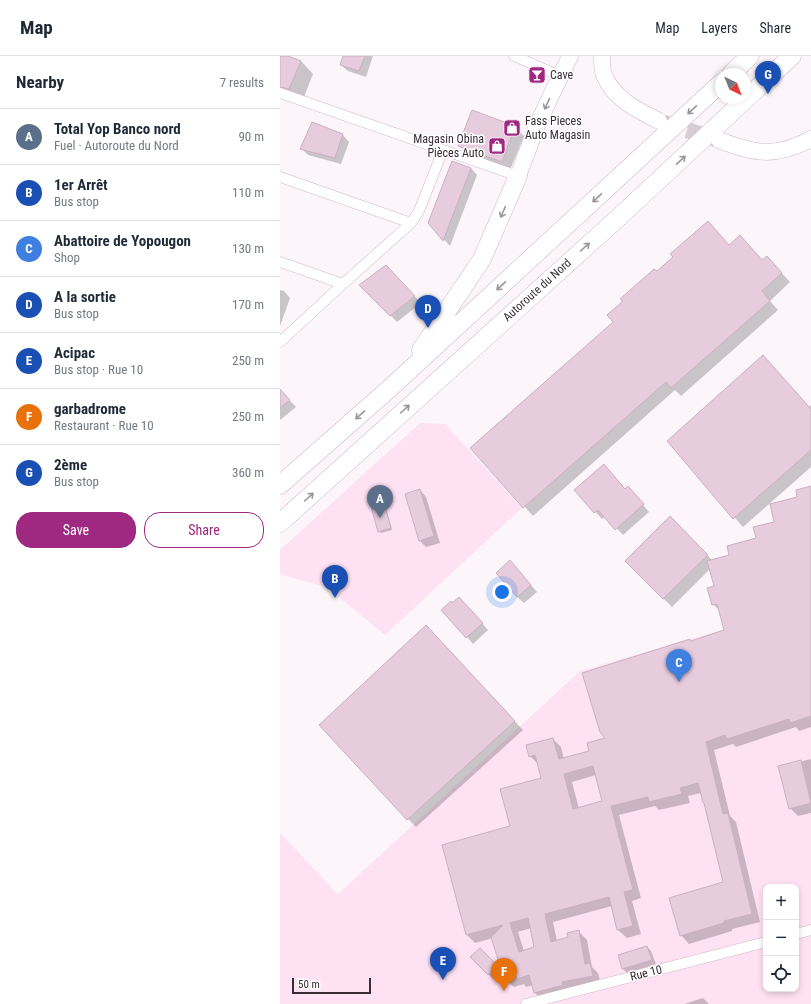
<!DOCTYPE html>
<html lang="en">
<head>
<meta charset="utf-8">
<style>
	:root { --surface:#fff; --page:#f6f6f7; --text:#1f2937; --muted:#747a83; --line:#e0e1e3; --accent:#9f2881 }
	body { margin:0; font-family:"Roboto Condensed",sans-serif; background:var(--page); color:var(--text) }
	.controls { position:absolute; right:12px; bottom:12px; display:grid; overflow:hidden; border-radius:8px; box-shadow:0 2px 6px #0003 }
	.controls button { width:36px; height:36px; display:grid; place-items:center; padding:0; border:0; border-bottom:1px solid var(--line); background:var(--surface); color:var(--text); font:20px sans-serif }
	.compass { position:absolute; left:435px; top:12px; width:36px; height:36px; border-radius:50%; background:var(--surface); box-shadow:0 2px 6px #0003; rotate:137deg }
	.scale { position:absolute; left:12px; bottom:10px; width:79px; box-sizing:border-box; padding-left:4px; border:2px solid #382d34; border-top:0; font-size:11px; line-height:14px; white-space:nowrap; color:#382d34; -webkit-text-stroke:3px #fff; paint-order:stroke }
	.you { position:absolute; left:222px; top:536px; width:14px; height:14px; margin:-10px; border:3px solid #fff; border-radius:50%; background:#1a73e8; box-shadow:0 0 0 6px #1a73e833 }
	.badge { display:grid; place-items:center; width:26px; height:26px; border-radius:50%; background:var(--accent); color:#fff; font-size:13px; font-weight:700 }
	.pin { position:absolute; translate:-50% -33px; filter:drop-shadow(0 1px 2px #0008) }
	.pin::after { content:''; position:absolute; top:21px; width:14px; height:12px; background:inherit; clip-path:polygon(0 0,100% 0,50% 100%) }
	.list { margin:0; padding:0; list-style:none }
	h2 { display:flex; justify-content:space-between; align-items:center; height:52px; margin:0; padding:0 16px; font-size:17px }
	h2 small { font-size:13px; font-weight:400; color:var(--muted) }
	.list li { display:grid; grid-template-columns:26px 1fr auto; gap:12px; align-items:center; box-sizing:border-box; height:56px; padding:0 16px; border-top:1px solid var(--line) }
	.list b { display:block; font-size:15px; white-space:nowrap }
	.list p { margin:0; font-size:13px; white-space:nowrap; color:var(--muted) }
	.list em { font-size:13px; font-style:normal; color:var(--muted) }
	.actions { display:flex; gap:8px; padding:12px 16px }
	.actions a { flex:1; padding:9px 0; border:1px solid var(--accent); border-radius:16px; text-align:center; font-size:14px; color:var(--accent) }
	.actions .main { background:var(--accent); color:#fff }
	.icon { flex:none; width:22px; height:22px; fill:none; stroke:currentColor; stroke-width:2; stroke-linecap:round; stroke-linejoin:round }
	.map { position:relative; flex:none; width:531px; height:948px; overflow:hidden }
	header { display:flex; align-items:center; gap:24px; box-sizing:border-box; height:56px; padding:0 20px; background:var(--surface); border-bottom:1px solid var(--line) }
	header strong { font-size:19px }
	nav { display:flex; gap:22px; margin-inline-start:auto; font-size:14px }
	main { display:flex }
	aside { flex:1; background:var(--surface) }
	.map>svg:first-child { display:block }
</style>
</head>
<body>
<header>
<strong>Map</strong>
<nav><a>Map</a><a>Layers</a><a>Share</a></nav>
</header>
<main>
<aside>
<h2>Nearby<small>7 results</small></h2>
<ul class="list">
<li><span class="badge" style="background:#5c6f8a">A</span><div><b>Total Yop Banco nord</b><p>Fuel · Autoroute du Nord</p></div><em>90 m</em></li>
<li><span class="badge" style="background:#1a4fb4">B</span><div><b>1er Arrêt</b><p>Bus stop</p></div><em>110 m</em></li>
<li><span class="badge" style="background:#3f7fe0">C</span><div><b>Abattoire de Yopougon</b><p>Shop</p></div><em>130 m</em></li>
<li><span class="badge" style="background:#1a4fb4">D</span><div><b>A la sortie</b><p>Bus stop</p></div><em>170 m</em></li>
<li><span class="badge" style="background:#1a4fb4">E</span><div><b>Acipac</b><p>Bus stop · Rue 10</p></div><em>250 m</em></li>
<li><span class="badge" style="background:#e8710a">F</span><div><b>garbadrome</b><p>Restaurant · Rue 10</p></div><em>250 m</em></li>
<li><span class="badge" style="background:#1a4fb4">G</span><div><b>2ème</b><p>Bus stop</p></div><em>360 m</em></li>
</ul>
<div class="actions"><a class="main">Save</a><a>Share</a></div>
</aside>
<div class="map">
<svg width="531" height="948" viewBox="0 0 531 948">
	<rect width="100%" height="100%" fill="#fcf6fa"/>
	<!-- built -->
	<path fill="#fee2f3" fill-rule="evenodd" d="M140,367L165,368L242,452L105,579L48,532L0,518V494Z
		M531,548V948H0V777L58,838L300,615ZM486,831H516V933H486Z"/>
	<!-- shadow -->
	<path fill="#0003" fill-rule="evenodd" d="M0,0H5L21,5L33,18L22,46L0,41Z
		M64,0H93L86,21L68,15L61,9Z
		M193,55L235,71L244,80L230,114L188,98L179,89Z
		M63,79L69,86L61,108L28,99L21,92Z
		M191,112L197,119L170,190L149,167Z
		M460,180L483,205L487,201L510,226L490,245L498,254L401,340L395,334L253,460L191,392L334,266L377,217L449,190Z
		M113,217L141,247L117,266L81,229Z
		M0,234L4,235L10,242L0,270Z
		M483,300L529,351L531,349V411L463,471L388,385Z
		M0,334L16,351L0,364Z
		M330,416L346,434L354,438L369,456L343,479L325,460L322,463L296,434Z
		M531,431V671L519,675L516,671L456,691L453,688L434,694L450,760L456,766L480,866L452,873V875L409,888L401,879L444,826L426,749L421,737L408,740L410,747L379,754L375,750L339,759L361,842L352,845L361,878L347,882L338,874L332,850L273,866L277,885L289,881L299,876L307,884L312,911L318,917L321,928L264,945L255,937L253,929L246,931L244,928L234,931L225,923L213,882L195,887L187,879L231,771L262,723L259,709L250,700L273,683L281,691L284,703L310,696L327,682L411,586L446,574L441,556L433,548L435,531L430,513L392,551L346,505L390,462L433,505L451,500L477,482L496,467L519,442ZM316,719L323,746L299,753L292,726ZM251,872L255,892L244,895L238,876Z
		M140,434L146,441L160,487L146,491L140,485Z
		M101,440L103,442L112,474L101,477L99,475Z
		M236,512L257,536L244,547L237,541Z
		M172,548L186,549L208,574L193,588L187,581Z
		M155,579L243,674L136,771L128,763Z
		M531,703V757L518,760L510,752L499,711Z
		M367,891L371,895L376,908L347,917L343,913L339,899Z
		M200,893L221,915L213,923L192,901Z
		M423,942L429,948H404Z"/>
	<!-- building -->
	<path fill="#e7ccdd" stroke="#cab0c0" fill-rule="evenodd" d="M0,0H8L21,5L9,33L0,31Z
		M63,0H85L79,15L60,9Z
		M192,54L235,70L222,106L178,90Z
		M32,66L63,78L55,102L20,93Z
		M172,105L191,112L163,185L148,167Z
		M428,165L449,189L460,179L482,204L487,200L502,217L482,235L490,245L391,332L386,326L243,452L190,392L333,266L327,259L343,245L340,243L374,213L377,215L393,201L390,198Z
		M106,209L135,240L110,260L79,229Z
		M483,299L531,353V394L453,463L387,385Z
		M0,333L10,344L0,352Z
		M324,408L345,433L348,430L364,448L335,474L318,454L314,457L294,434Z
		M531,430V660L510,667L509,663L447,683L445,679L426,686L443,758L448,757L472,858L444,865V867L400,880L389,842L443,826L424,747H423L418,727L400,732L402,738L369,746L368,741L331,750L353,834L344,836L353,870L337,874L329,841L265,858L271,886L288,881L287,877L299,874L305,908L310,907L313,920L282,926L283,929L254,937L249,919L237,923L236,920L224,923L211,881L223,869L186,879L162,789L230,770L220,733L261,722L255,699L249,701L246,689L273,682L279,703L309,695L307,687L325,682L320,676L302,617L410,583L411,585L444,574L437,548L432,549L427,532L434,530L427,505L449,499L447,490L476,482L473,471L494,466L490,448L517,441L516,434ZM313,710L322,745L293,753L284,718ZM248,862L254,891L239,896L230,867Z
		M140,433L154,480L139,485L125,438Z
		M102,439L111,472L98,476L89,443Z
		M390,460L428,499L383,543L345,505Z
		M230,504L251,529L237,541L216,517Z
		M179,541L203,567L186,582L161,554L171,545L172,547Z
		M146,569L235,665L127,764L39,669Z
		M521,704L531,747L509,753L498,710Z
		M367,890L372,904L342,913L338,899Z
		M200,892L218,910L208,919L190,901Z"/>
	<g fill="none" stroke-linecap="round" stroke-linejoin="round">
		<!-- primary-tunnel -->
		<path stroke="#d5ced2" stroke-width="16" stroke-dasharray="16 8" stroke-linecap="butt" d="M384,67L436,83"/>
		<defs>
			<path id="street" d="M234,0L280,20
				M0,37L238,120
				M0,121L131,167
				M0,206L63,228L0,286
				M63,228L131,167L139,155L163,94
				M516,878L531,874
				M246,948L486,886"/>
			<path id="primary" d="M322,0C322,6 322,14 324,19C334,43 357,54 379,65
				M439,84C475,98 495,102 531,83
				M238,120L258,67L290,0"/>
			<path id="highway" d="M451,18L470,0
				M141,294L202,203L238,120
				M0,429L109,333L441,27
				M0,467L337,163L512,0"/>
		</defs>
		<!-- street casing -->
		<use href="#street" stroke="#cfb5c5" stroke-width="11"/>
		<!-- primary casing -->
		<use href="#primary" stroke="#cfb5c5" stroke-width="17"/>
		<!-- highway casing -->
		<use href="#highway" stroke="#cfb5c5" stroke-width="19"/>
		<!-- street -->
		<use href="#street" stroke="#fff" stroke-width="10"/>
		<!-- primary -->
		<use href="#primary" stroke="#fff" stroke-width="16"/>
		<!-- highway -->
		<use href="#highway" stroke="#fff" stroke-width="18"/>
	</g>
	<!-- one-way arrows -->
	<defs><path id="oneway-shaft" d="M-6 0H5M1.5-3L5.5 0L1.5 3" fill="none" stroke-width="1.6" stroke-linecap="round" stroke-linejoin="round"/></defs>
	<g stroke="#9c969a">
		<use href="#oneway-shaft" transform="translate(267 48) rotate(115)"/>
		<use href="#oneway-shaft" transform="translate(412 54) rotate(137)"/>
		<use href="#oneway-shaft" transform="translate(401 104) rotate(-43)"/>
		<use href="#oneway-shaft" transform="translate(317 142) rotate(137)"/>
		<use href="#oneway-shaft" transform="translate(223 156) rotate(114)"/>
		<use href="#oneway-shaft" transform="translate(305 191) rotate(-42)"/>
		<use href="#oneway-shaft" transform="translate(221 230) rotate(137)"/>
		<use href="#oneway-shaft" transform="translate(125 353) rotate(-42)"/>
		<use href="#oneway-shaft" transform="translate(80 359) rotate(139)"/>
		<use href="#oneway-shaft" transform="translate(29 441) rotate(-42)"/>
	</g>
	<!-- icons -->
	<defs>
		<symbol id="bar-square" viewBox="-11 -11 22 22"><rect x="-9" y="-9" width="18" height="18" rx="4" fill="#9f2881" stroke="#fff"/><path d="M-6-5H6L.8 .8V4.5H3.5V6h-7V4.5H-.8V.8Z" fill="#fff"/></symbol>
		<symbol id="shop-square" viewBox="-11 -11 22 22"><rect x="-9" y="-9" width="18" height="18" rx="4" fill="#9f2881" stroke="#fff"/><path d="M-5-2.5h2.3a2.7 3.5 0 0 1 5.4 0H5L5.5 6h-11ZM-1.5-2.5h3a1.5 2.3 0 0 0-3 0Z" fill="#fff"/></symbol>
	</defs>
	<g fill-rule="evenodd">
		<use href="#bar-square" x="247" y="9" width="20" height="20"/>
		<use href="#shop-square" x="222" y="62" width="20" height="20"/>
		<use href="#shop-square" x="207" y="80" width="20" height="20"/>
	</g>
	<g text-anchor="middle" stroke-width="3" stroke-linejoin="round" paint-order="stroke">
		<!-- poi labels -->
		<g font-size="12" fill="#382d34" stroke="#fff" text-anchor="start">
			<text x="270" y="23">Cave</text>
			<text x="245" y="69">Fass Pieces<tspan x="245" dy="14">Auto Magasin</tspan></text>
			<text x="204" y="87" text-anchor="end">Magasin Obina<tspan x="204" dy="14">Pièces Auto</tspan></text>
		</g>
		<!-- street labels -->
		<g font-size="12" fill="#382d34" stroke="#fff">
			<text transform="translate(257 234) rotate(-42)" y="4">Autoroute du Nord</text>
			<text transform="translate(366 917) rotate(-14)" y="4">Rue 10</text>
		</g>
	</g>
</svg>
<div class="controls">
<button>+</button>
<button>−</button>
<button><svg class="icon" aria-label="locate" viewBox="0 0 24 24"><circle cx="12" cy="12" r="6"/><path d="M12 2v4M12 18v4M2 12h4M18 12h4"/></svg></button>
</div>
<svg class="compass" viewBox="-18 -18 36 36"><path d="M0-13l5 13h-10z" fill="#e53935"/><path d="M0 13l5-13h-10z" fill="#747a83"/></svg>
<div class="scale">50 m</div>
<div class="you"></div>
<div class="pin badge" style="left:100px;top:462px;background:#5c6f8a">A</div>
<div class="pin badge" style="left:55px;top:542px;background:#1a4fb4">B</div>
<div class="pin badge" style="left:399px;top:626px;background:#3f7fe0">C</div>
<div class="pin badge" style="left:148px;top:272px;background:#1a4fb4">D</div>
<div class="pin badge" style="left:163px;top:924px;background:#1a4fb4">E</div>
<div class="pin badge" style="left:224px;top:935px;background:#e8710a">F</div>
<div class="pin badge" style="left:488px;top:38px;background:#1a4fb4">G</div>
</div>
</main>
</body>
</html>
